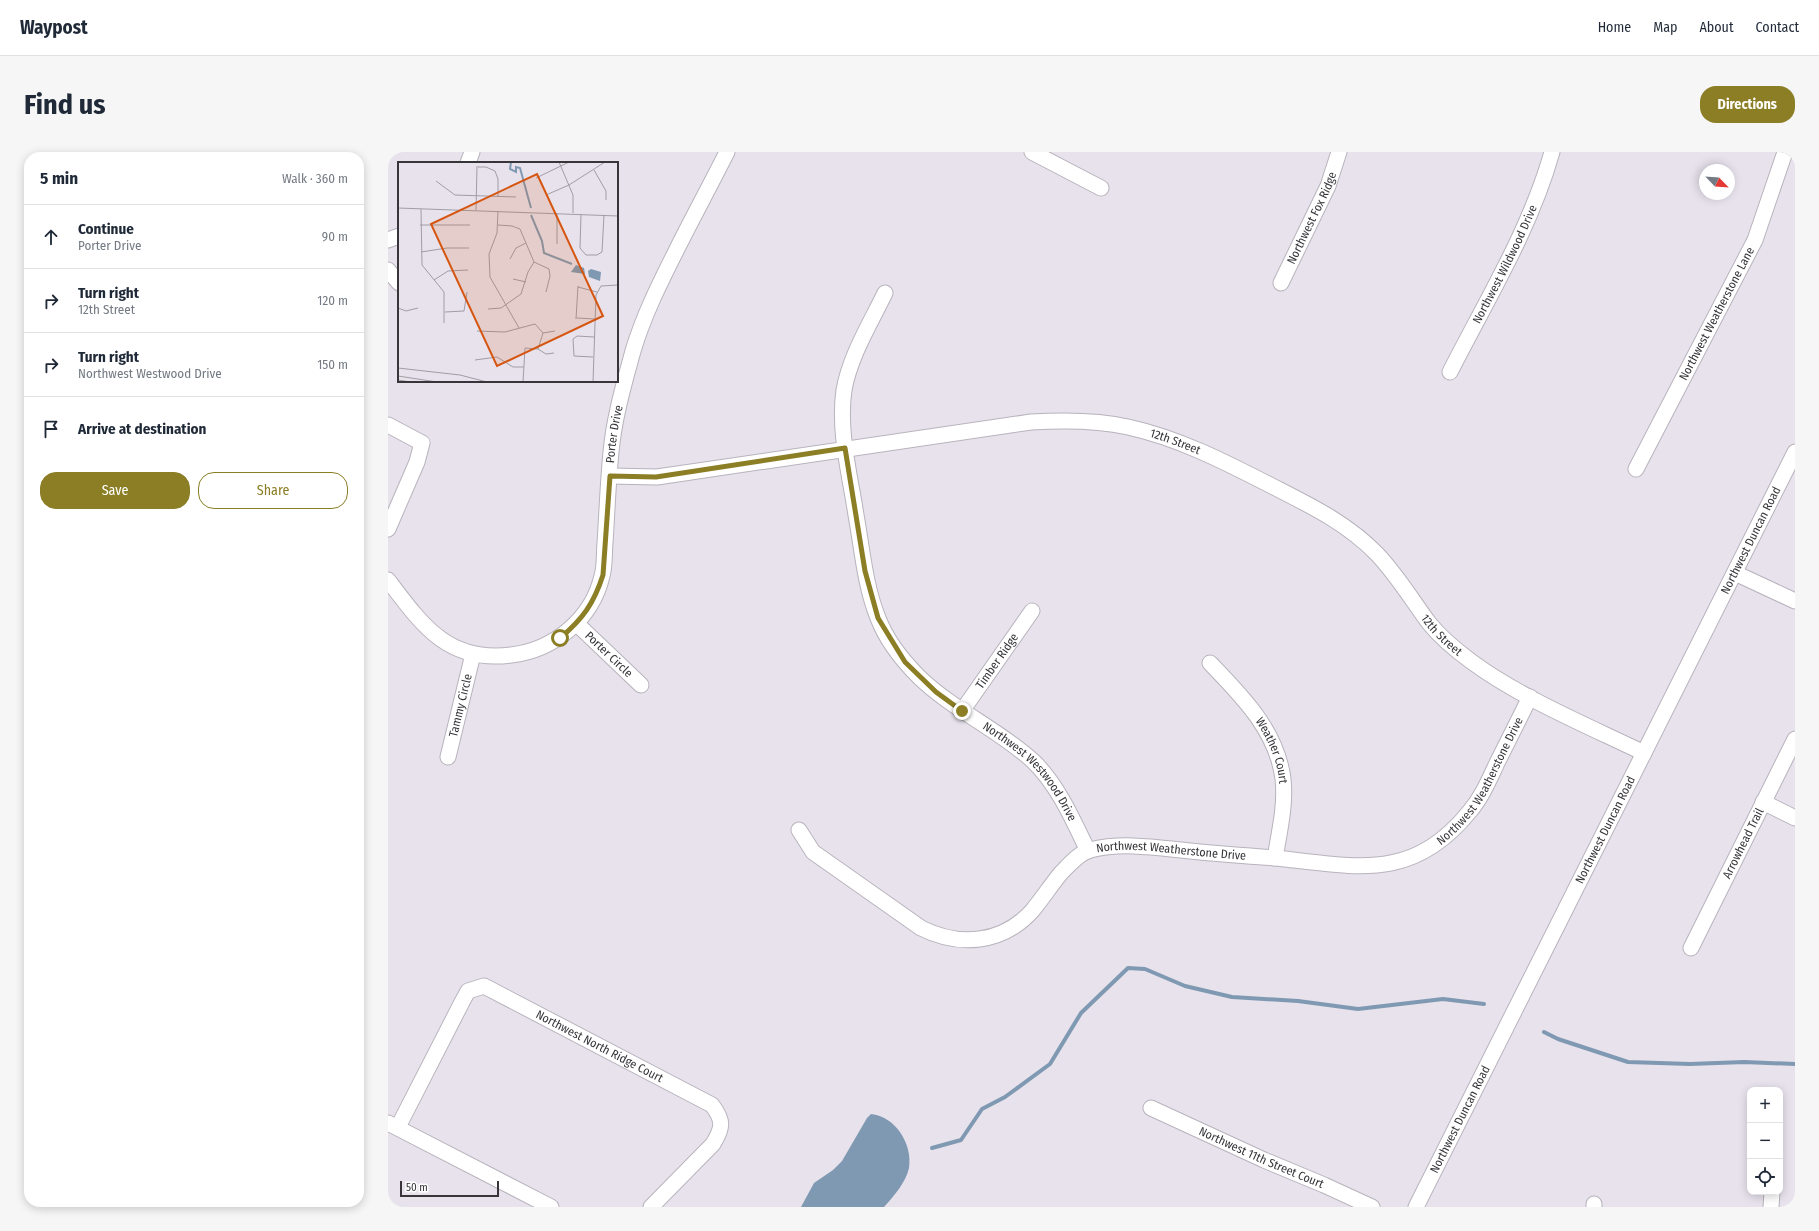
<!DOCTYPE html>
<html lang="en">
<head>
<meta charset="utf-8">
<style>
	:root { --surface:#fff; --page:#f6f6f7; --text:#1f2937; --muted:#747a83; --line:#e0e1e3; --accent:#8b7e25 }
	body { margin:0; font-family:"Fira Sans Condensed",sans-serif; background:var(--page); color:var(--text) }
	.controls { position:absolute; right:12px; bottom:12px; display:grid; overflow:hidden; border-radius:8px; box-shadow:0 2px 10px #0003 }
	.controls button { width:36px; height:36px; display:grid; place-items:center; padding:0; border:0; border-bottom:1px solid var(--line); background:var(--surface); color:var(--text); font:20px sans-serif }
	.compass { position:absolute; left:1311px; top:12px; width:36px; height:36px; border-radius:50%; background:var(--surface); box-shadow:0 2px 10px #0003; rotate:115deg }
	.scale { position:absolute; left:12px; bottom:10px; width:99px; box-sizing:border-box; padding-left:4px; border:2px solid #373539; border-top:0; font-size:11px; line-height:14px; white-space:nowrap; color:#373539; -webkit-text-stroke:3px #fff; paint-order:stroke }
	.stop { position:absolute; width:12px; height:12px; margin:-9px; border:3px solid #8b7e25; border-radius:50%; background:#fff }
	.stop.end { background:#8b7e25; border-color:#fff; box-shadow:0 1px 4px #0008 }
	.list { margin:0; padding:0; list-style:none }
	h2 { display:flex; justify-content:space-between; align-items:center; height:52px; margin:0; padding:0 16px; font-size:17px }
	h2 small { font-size:13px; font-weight:400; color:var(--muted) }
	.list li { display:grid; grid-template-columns:26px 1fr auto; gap:12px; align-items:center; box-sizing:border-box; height:64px; padding:0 16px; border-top:1px solid var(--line) }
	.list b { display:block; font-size:15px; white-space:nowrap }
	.list p { margin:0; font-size:13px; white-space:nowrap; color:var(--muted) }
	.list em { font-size:13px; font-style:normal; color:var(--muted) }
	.actions { display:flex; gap:8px; padding:12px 16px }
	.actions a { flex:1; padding:9px 0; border:1px solid var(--accent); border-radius:16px; text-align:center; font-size:14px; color:var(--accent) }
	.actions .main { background:var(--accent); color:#fff }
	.icon { flex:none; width:22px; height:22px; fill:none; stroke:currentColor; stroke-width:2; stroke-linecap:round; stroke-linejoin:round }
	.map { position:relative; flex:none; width:1407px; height:1055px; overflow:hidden; border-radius:16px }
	header { display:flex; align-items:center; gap:24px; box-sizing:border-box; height:56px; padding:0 20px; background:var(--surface); border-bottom:1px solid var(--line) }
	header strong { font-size:19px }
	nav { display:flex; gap:22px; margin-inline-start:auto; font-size:14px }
	.intro { display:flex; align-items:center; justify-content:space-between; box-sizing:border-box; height:96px; padding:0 24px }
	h1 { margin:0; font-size:28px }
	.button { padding:10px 18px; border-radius:16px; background:var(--accent); color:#fff; font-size:14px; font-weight:700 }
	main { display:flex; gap:24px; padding:0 24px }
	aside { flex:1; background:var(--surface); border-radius:16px; box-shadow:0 2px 10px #0003 }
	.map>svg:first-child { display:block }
</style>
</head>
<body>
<header>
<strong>Waypost</strong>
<nav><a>Home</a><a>Map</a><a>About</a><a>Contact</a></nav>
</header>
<div class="intro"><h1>Find us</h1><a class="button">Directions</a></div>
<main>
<aside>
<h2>5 min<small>Walk · 360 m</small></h2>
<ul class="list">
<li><svg class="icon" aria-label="ahead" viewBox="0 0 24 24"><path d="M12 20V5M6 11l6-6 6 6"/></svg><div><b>Continue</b><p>Porter Drive</p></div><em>90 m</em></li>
<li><svg class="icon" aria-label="right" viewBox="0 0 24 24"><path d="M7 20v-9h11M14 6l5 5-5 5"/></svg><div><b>Turn right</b><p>12th Street</p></div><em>120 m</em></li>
<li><svg class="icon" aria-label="right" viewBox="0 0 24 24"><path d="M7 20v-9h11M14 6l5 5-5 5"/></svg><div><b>Turn right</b><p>Northwest Westwood Drive</p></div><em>150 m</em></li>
<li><svg class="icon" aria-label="arrive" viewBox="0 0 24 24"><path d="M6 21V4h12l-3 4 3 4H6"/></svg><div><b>Arrive at destination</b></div></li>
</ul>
<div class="actions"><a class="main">Save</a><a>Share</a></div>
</aside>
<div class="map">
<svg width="1407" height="1055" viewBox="0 0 1407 1055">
	<rect width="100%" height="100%" fill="#e7e2ec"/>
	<!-- water -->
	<path fill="#8099b2" d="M483,962C507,964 525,992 521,1016C518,1030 506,1044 496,1055H413L426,1031L445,1018L454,1009L479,966Z"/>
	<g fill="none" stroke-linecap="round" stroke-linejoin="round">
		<!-- stream -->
		<path stroke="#8099b2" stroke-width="4" d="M1156,880L1170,887L1240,910L1302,912L1356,910L1407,912
			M544,996L573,988L594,957L617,945L662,912L693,861L740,816L757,817L797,834L844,845L910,849L970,857L1055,847L1096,852"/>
		<defs>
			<g id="minor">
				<path d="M644,0L713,36"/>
				<path d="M80,11L84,0"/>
				<path d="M0,88L11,84"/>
				<path d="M0,118L11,131"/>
				<path id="s1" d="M893,131L940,34L951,0"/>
				<path id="s2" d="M497,141C482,172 462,204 456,238C450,279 462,323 468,363C474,396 477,434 490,466C498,487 515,509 531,525C565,558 610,577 645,609C670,633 685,668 700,699"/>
				<path id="s3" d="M1062,220C1098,149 1142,78 1164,0"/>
				<path d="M0,273L34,291L29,310L0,377"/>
				<path id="s4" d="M1248,317L1367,88L1397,0"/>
				<path id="s5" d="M222,324L269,325L643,270C675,268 709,268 740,275C790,286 835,309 880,332C919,352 958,370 989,402C1009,423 1024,448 1041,471C1053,486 1069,499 1084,510C1133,546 1200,574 1256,601"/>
				<path d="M1347,421L1407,449"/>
				<path id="s6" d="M0,428C34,473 60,511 123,503C166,498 204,467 214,424C217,414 216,402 217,391C219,361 220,330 223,300C226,266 236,232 245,199C256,162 273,129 290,95C306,63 323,32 339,0"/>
				<path id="s7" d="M189,472L253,533"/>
				<path id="s8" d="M822,511C854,544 889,579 895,627C898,653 891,681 887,706"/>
				<path id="s9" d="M574,559L644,459"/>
				<path id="s10" d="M60,605L85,502"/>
				<path d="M1375,650L1407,666"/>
				<path id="s11" d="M411,678L425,700L533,776C571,795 614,792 644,759C654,747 663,733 673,721C681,713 691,701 702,698C738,689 776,697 812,700C841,703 869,704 897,707C975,716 1027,727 1082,659C1094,645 1101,628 1109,611C1120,589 1131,567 1142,545"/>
				<path id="s12" d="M1303,796L1407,587"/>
				<path id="s13" d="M763,956L876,1008L936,1033L984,1055"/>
				<path d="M0,971L163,1055"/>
				<path id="s14" d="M10,975L74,850L80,839L96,834L324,953C336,969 335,975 325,992L263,1055"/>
				<path id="s15" d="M1028,1055L1407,300"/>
				<path d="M1206,1055V1052"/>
				<path d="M1383,1055L1384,1040"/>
			</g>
		</defs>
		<!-- minor casing -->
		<use href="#minor" stroke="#b8b3bc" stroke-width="17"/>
		<!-- minor -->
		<use href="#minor" stroke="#fff" stroke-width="15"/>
	</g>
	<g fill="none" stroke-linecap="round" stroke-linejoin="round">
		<!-- route -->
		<path stroke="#8b7e25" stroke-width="5" d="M172,486C195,467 206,451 215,423L222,324L268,325L457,296L477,419L490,466L517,510L548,540L574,559"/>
	</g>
	<g text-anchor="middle" stroke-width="4" stroke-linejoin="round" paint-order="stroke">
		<!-- street labels -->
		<g font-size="12" fill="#373539" stroke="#fff">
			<text dy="4" stroke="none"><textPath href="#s1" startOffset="72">Northwest Fox Ridge</textPath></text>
			<text dy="4" stroke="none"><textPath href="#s3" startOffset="121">Northwest Wildwood Drive</textPath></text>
			<text dy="4" stroke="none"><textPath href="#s4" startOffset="175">Northwest Weatherstone Lane</textPath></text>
			<text dy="4" stroke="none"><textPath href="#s6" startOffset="424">Porter Drive</textPath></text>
			<text dy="4" stroke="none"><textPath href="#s5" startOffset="572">12th Street</textPath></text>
			<text dy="4" stroke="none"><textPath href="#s15" startOffset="746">Northwest Duncan Road</textPath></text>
			<text dy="4" stroke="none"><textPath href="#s5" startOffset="908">12th Street</textPath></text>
			<text dy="4" stroke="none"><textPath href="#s7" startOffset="44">Porter Circle</textPath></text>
			<text dy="4" stroke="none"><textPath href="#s9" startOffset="61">Timber Ridge</textPath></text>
			<text dy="4" stroke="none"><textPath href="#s10" startOffset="53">Tammy Circle</textPath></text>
			<text dy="4" stroke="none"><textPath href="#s8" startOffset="109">Weather Court</textPath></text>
			<text dy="4" stroke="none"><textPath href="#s2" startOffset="557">Northwest Westwood Drive</textPath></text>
			<text dy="4" stroke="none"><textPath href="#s11" startOffset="794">Northwest Weatherstone Drive</textPath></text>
			<text dy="4" stroke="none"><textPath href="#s15" startOffset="422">Northwest Duncan Road</textPath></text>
			<text dy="4" stroke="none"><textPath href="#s12" startOffset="117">Arrowhead Trail</textPath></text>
			<text dy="4" stroke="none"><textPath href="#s11" startOffset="446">Northwest Weatherstone Drive</textPath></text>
			<text dy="4" stroke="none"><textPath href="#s14" startOffset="300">Northwest North Ridge Court</textPath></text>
			<text dy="4" stroke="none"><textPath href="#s15" startOffset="98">Northwest Duncan Road</textPath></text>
			<text dy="4" stroke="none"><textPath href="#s13" startOffset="121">Northwest 11th Street Court</textPath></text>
		</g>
	</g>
	<!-- overview -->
	<g transform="translate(10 10)">
		<rect width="220" height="220" fill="#e7e2ec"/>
		<path d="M178,103L186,106L187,112L173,110ZM193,107L203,110L202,119L191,115L190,109Z" fill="#8099b2"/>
		<path fill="none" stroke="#8099b2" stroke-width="2" d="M113,0L112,7L118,10V5L122,6L133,46M133,53L144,79L146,91L174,102"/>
		<path fill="none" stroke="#a19da4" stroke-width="1" d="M161,0L175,33V51M80,5H88L97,9L100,17V35M196,8L208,29V38M138,16L171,0M38,19L57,33L118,35M148,33L171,23L207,0M0,46L220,54M23,47L24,103L46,130V161M78,48L79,4M100,49L99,71L91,92L92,115L121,166M159,51V82M183,52L182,86L188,93H199L204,90L206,53M22,63H72M100,63L114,64L122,67L136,100L151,107L152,114L148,130M23,90L49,86H71M112,97L118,86L128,81M115,117L128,120M36,118L50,109L70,108M180,125L199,130M0,146L8,149L20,146M90,147L103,146L123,132L130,110L136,100M47,150L66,149L69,130M179,156L197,157M178,157L180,124M79,169L107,170L137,162L145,171L140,187M145,171L157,169M140,187L148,192L156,191M195,195L176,194L175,177L179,174L196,175M77,198L99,195L115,205H126M0,206L62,213L89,220M0,214L39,220M0,218L13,220M125,220L127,186L140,187M195,220L198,133L203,124L220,123"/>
		<path fill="#d65510" fill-opacity="0.15" stroke="#d65510" stroke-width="2" d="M139,12L205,154L99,204L33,62Z"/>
		<rect width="220" height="220" fill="none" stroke="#373539" stroke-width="2"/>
	</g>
</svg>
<div class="controls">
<button>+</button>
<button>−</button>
<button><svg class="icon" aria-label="locate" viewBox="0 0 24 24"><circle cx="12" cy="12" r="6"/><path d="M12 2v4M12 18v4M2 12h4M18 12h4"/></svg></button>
</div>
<svg class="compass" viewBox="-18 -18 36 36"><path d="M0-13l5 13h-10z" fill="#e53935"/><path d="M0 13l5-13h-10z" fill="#747a83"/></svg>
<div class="scale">50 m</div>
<div class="stop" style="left:172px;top:486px"></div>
<div class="stop end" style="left:574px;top:559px"></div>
</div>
</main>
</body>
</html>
